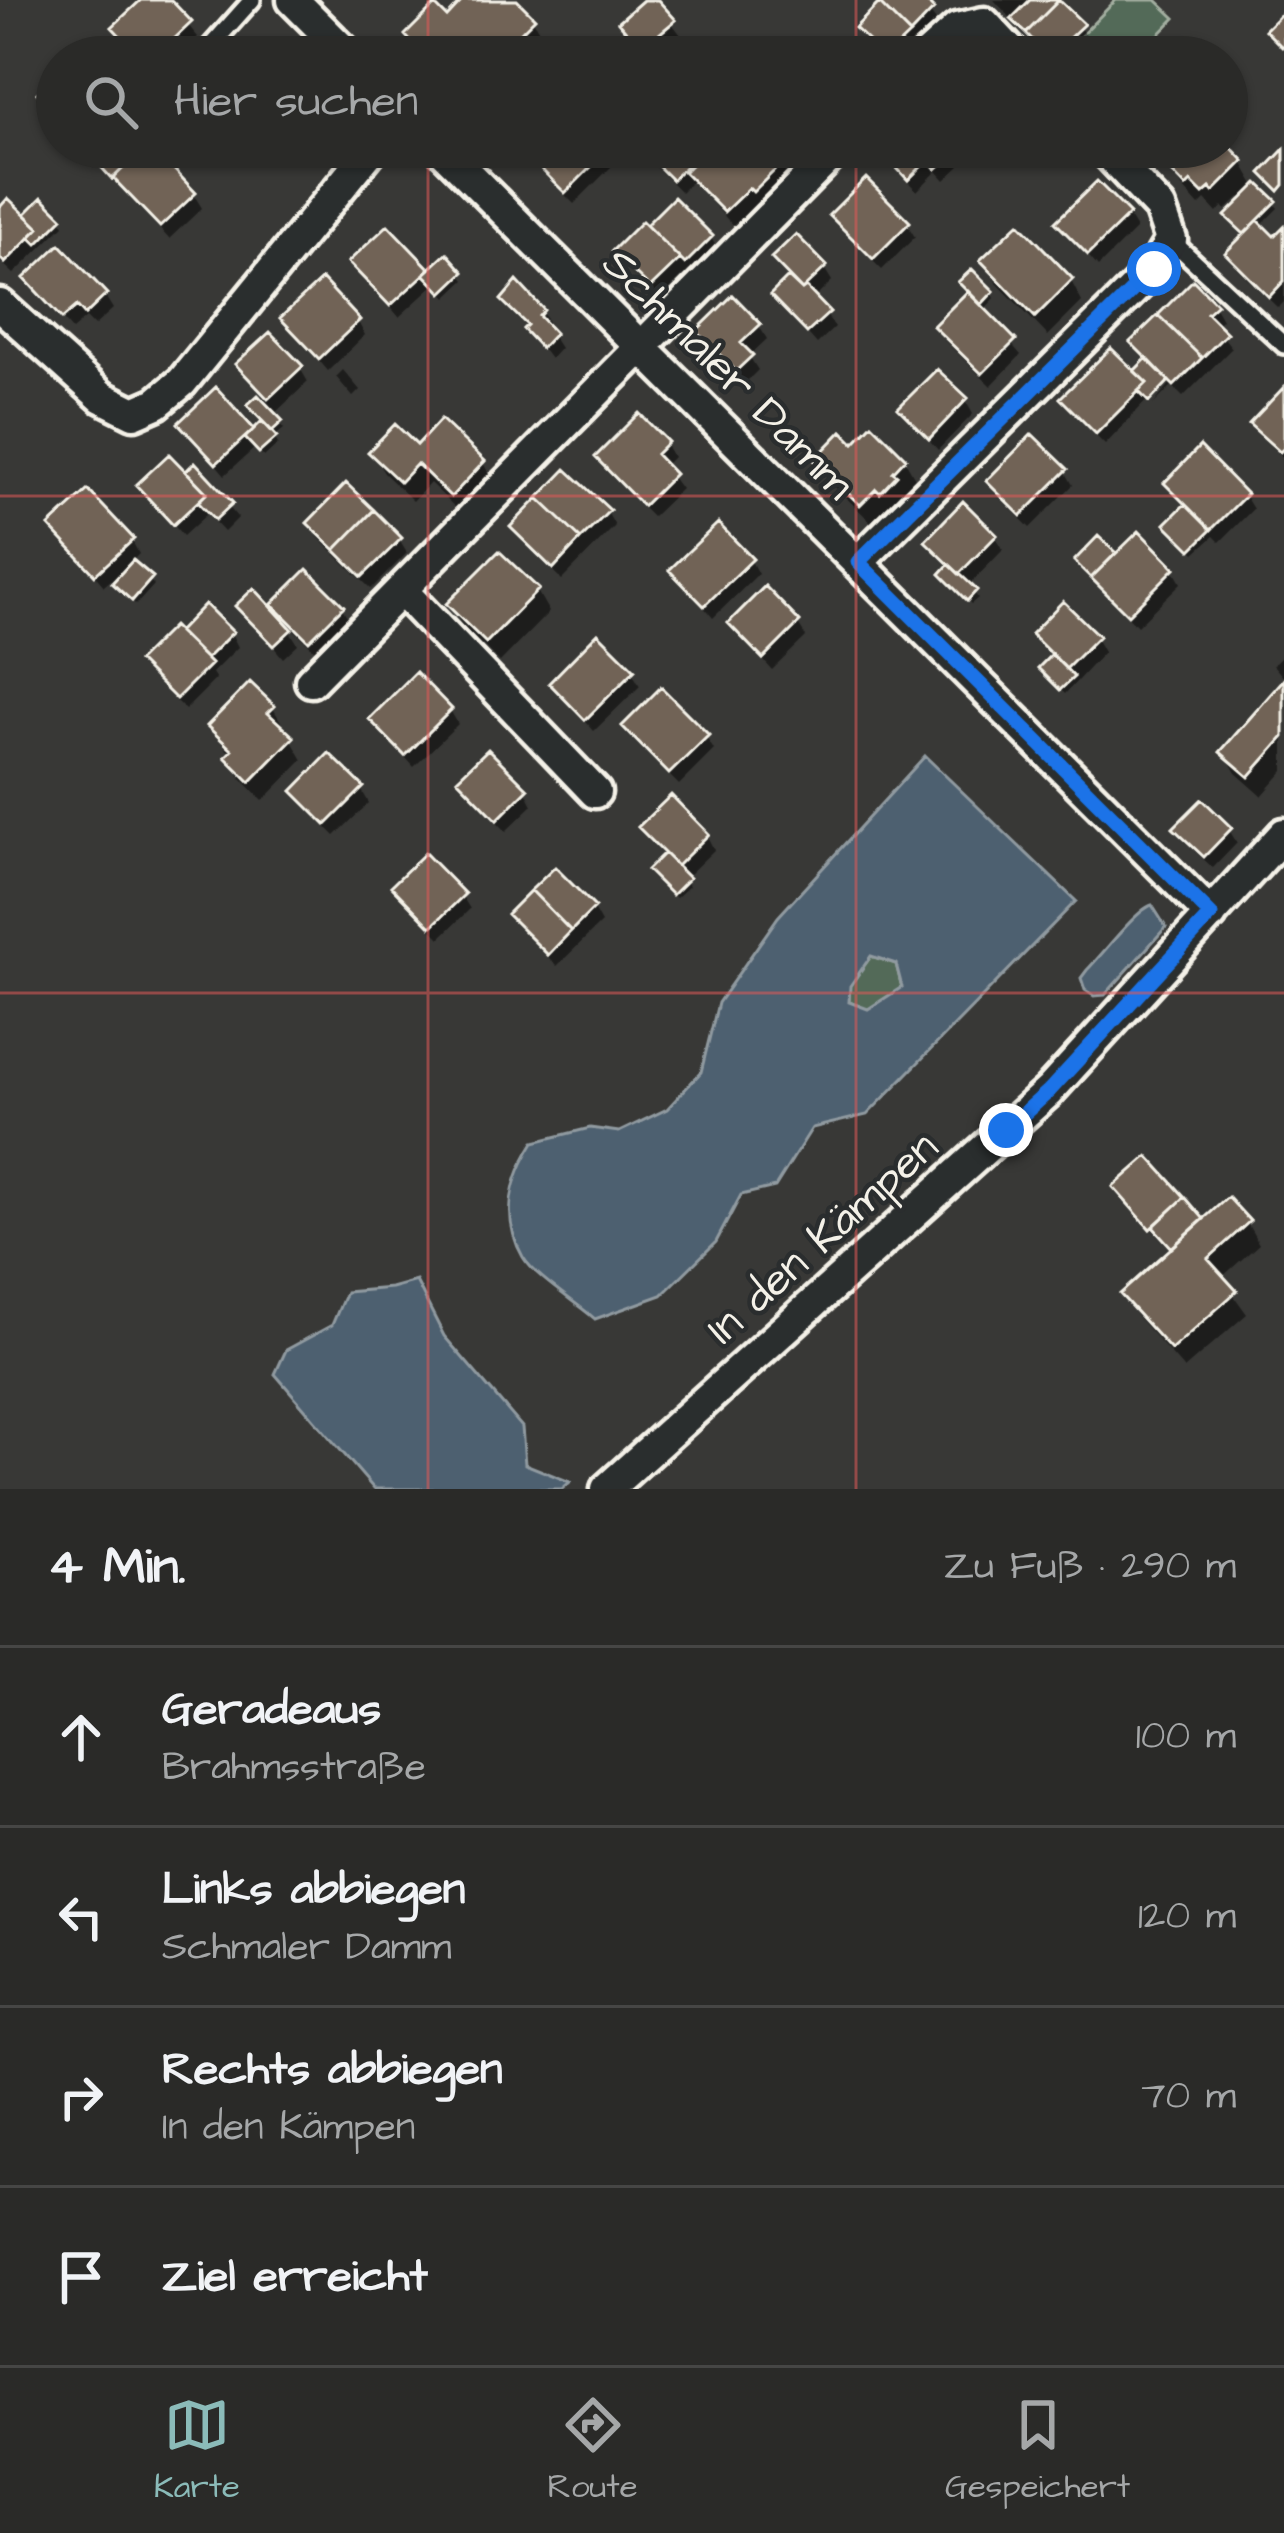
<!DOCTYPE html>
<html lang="de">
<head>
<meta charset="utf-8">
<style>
	:root { --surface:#2a2a28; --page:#323230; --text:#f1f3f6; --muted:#a5a7a8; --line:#464645; --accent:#8bbbb9 }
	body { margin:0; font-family:"Architects Daughter",sans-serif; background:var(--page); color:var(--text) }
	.stop { position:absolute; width:36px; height:36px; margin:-27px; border:9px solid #1a73e8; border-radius:50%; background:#fff }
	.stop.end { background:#1a73e8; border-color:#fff; box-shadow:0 3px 12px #0008 }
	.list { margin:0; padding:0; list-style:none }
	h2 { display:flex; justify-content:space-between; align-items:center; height:156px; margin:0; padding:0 48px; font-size:51px }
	h2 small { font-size:39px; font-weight:400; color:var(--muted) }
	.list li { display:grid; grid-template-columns:78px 1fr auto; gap:36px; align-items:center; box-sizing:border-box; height:180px; padding:0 48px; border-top:3px solid var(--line) }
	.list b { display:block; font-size:45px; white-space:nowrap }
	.list p { margin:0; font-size:39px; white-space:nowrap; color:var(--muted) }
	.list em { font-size:39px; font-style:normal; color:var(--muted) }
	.icon { flex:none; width:66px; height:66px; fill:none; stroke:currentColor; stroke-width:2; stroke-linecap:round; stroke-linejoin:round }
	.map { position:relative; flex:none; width:1284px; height:1489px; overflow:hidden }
	.search { position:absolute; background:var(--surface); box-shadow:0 3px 9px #0004; left:36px; right:36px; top:36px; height:132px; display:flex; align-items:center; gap:30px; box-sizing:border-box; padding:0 42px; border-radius:66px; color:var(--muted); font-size:45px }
	.sheet { height:876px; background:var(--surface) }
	nav { display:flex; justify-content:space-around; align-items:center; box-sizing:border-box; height:168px; border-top:3px solid var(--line); background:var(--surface); font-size:33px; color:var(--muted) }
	nav a { display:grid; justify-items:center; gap:6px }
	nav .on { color:var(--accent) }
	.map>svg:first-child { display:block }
</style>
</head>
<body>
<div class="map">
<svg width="1284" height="1489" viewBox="0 0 1284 1489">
	<rect width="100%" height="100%" fill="#383836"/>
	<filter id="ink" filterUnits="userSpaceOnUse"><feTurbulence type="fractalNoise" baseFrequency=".00833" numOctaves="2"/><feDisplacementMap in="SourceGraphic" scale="24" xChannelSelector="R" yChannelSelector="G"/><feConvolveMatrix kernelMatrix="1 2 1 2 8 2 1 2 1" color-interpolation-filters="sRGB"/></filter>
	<g filter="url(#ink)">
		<!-- green -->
		<path fill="#526b59" stroke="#a3aea0" stroke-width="3" d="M1116,0H1156L1175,18L1137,57H1060Z
			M871,956L896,964L902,988L868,1010L849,1002V986Z"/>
		<!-- water -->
		<path fill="#4e6070" stroke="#909aa0" stroke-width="3" fill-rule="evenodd" d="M925,756L1076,901L867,1115L812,1128L775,1187L741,1195L716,1242L662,1295L595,1319C577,1303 534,1276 523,1257C500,1217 511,1178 534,1142L590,1128L619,1132L667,1109L701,1072L718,1003L778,917ZM871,956L896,964L902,987L868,1009L849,1002L850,986Z
			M1152,905L1166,927L1105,995L1094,996L1085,990L1081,978L1087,970C1102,955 1136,910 1152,905Z
			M416,1281L444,1336L522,1427L525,1464L570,1482L562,1489H374L275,1374L286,1350L332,1325L346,1292L391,1288Z"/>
		<!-- shadow -->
		<path fill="#0007" d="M146,0H167L198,37L177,57H139L116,28Z
			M424,0H444L435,9L447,21L468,0H513L533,20L545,41L529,57H412L418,52L408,36L435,10Z
			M648,0H654L681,35L655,57H647L622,22Z
			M887,0H920L939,25L907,57H882L859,28Z
			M994,0H1056L1089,39L1071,57H1047Z
			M74,147H131L194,195L202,208L169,239L99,163L94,168Z
			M529,147H607L616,162L574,204L554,184Z
			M657,147H675L693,167H720L731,156L726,147H779L796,173L738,231L692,181L681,192L657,168L649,155Z
			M884,147H946L960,166L945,180L937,171L917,191L889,162Z
			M1165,147H1227L1242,162L1257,188L1274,203L1278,208L1260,226L1274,240L1284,231V302L1278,308L1236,267L1229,254L1246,236L1244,201L1240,197L1226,210L1223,206L1217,213L1205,200L1199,206L1182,187L1170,167L1172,164Z
			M674,201L711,238L719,251L694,276L689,270L659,300L623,265L616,251Z
			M0,211L33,227L61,219L64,225L14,274L0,261Z
			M833,215L907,224L915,237L882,270L841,229Z
			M1128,216L1136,229L1098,267L1059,222Z
			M447,257L465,280L447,297L435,284L399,317L352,262L427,270Z
			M775,259L824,268L832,281L814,299L835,327L817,344L774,295L790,280Z
			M984,261L1071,281L1082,302L1048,336L996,282Z
			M28,279L105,296L113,309L94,326L86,318L72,330Z
			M992,293L995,298L983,311L1021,355L991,386L944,340L937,326Z
			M505,300L542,312L550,325L547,328L560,348L550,359Z
			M1214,305L1222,319L1215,326L1232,348L1183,397L1172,386L1153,405L1170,384L1166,380L1105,445L1072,412L1064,399L1143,384L1147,362L1134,343Z
			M284,319L358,322L365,335L328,371Z
			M759,326L767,339L749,356L758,370L745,383L700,331Z
			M239,365L300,368L308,382L273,415L284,429L274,437L278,444L264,457L255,448L225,475L182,424L216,392L254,433L265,423L251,405L262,395Z
			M343,370L360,390L353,397L336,377Z
			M1284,391V459L1261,437L1253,424Z
			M965,400L973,414L938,450L902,409Z
			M665,443L673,457L664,466L681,489L652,517L606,471L599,458Z
			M854,447L904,459L916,480L893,511L889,507L873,524L829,481L817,461Z
			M417,449L483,463L495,484L464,516L430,483L413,501L384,473L372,453Z
			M195,467L238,518L224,532L207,514L183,536L140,486L186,475Z
			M1065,471L1073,485L1030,528L997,495L989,482Z
			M1167,483L1245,496L1253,509L1220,542L1214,536L1195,553L1172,530L1186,507Z
			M607,512L615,526L562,580L522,541L514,528Z
			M311,523L399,540L407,553L371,589L318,537Z
			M53,526L132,541L139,554L131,562L154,585L136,605L112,579L104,586Z
			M995,537L1003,550L968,586L978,598L971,604L947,580L950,567L929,541Z
			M1099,540L1116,558L1173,569L1181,583L1137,626L1081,567Z
			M751,561L758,574L713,618L673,571Z
			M307,573L342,608L350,621L318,653L286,622L276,604Z
			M537,591L549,612L500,662L462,626L450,605Z
			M239,606L286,625L298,644L283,658Z
			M731,624H798L806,637L772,670Z
			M231,633L238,647L212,673L216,679L185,710L150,675L142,662L178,636Z
			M1034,634L1096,638L1104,652L1065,694L1045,674L1052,658Z
			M1281,657L1284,660V678L1273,665Z
			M632,672L640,686L594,731L552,683Z
			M1284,683V771L1262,796L1236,773L1224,752Z
			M273,708L303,760L263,801L241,778L231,755L210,726Z
			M450,710L458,724L414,767L372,720Z
			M626,727L706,737L714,750L679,785L634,740Z
			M461,780L526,791L533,805L506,831L469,793Z
			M361,789L369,803L335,836L304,805L296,792Z
			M642,827L707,836L714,850L685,878L689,886L676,898L654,876L665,856Z
			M1177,828L1229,830L1237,843L1213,868L1185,842Z
			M555,871L593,909L601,923L557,966L519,928L511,915Z
			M395,887L462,896L470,909L440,938L403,900Z
			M1148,1160L1204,1223H1247L1259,1244L1221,1278L1247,1314L1184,1369L1136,1315L1124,1294L1173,1251L1124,1201L1116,1188Z"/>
		<!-- building -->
		<path fill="#716457" stroke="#f4f1e8" stroke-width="3" d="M141,0H171L192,22L155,57H140L112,27Z
			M463,0H517L535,18L496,57H408L417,48L405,35L435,5L447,17Z
			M643,0H658L676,20L641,49L618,22Z
			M883,0H925L934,9L910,34L879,3Z
			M1030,0H1059L1026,33L1011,19Z
			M1059,0L1084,24L1049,57L1026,33Z
			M879,3L910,34L886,57L855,28Z
			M1284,11V45L1282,47L1265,30Z
			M57,74V115L37,93Z
			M1227,143L1244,161L1213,192L1210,188L1203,194L1191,182L1186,187L1166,166L1172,161L1161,150L1164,147H1227Z
			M106,147H136L140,152L112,179L93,158Z
			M146,147H153L196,193L160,227L113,178Z
			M527,147H566L546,166Z
			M566,147H611L565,193L542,170Z
			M653,147H679L692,160L672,180L646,154Z
			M723,147H784L787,150L771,166L775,170L753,192L749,188L724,212L684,172L706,150L719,163L729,153Z
			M950,147L955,151L936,169L928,160L908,180L878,148Z
			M1284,149V185L1279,191L1261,173Z
			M866,178L910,222L873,259L829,215Z
			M1097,181L1130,214L1088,255L1055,222Z
			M1258,183L1277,201L1244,234L1225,216Z
			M42,197L63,218L37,244L30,237L39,228L25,214Z
			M674,197L713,236L685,264L646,225Z
			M8,198L39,228L5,263L0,258V207Z
			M1258,220L1274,236L1284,226V281L1269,297L1225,253Z
			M642,221L680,259L650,288L612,251Z
			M1019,223L1073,279L1035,317L980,260Z
			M388,225L430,269L390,306L348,262Z
			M796,234L827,266L802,290L771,258Z
			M60,244L107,294L85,315L77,306L62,319L24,278Z
			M447,253L464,272L442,293L424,274Z
			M972,269L994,291L981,305L958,282Z
			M788,277L802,290L806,287L830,312L807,333L770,295Z
			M322,279L360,320L319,359L280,318Z
			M1193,280L1217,304L1207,313L1227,333L1202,358L1158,315Z
			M517,281L544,310L539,316L555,333L541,348L523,329L527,325L501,300Z
			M968,291L1016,340L982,374L933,326Z
			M733,295L761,324L741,343L753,355L736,371L696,331Z
			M1158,315L1202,358L1174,386L1130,342Z
			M270,332L303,366L268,399L235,364Z
			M1111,348L1147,383L1096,434L1060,398Z
			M1147,358L1169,381L1149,402L1138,391L1147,383L1134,371Z
			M937,369L968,398L929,439L898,408Z
			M216,387L254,429L216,464L178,423Z
			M1284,387V448L1280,452L1249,424Z
			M258,395L283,421L272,431L247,405Z
			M639,413L668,442L656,454L675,474L643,506L595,457Z
			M441,419L485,461L451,497L417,464L400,482L368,452L395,424L417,445Z
			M262,421L277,437L259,453L245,438Z
			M872,424L906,458L893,472L897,475L880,493L876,489L860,505L814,460L842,431L854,443Z
			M1032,434L1068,469L1021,516L986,481Z
			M1200,446L1247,494L1211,530L1164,483Z
			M169,454L207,493L173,525L136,485Z
			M195,462L233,503L215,520L198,502L207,493L186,471Z
			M566,469L610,510L581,539L538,498Z
			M346,483L374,510L335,550L307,523Z
			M88,490L134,539L95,575L49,526Z
			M538,498L581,539L553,569L510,527Z
			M963,501L997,535L959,574L925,541Z
			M1185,504L1211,530L1191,550L1165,524Z
			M374,510L402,538L362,577L335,550Z
			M718,523L753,559L704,606L669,570Z
			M1139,531L1175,568L1128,615L1091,578Z
			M1098,536L1116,553L1091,578L1074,561Z
			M499,551L539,589L486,643L446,604Z
			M133,560L153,577L132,601L112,583Z
			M949,564L977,590L967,601L940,574Z
			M307,569L344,606L309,641L272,604Z
			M765,586L800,622L763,659L728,623Z
			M254,588L292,629L274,646L235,606Z
			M1063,601L1099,636L1066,669L1031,634Z
			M205,604L233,632L206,659L178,632Z
			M173,626L211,664L176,699L138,661Z
			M598,633L635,670L585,720L549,683Z
			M1052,654L1074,677L1060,690L1038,668Z
			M416,672L452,709L405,756L369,719Z
			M1284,679V737L1249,777L1220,752Z
			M250,682L275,706L268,713L294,737L250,782L225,757L232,750L207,726Z
			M661,687L709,735L669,774L622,726Z
			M488,749L528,789L497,820L457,779Z
			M329,753L364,787L326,825L292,791Z
			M671,795L709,834L677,866L638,827Z
			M1202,799L1232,828L1204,857L1173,828Z
			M425,853L465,894L431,927L391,886Z
			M664,853L689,878L672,895L647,870Z
			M555,867L595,907L571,931L531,890Z
			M531,890L571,931L548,955L507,914Z
			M1148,1156L1185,1197L1150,1229L1113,1187Z
			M1185,1197L1204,1219L1172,1248L1153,1227Z
			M1228,1197L1250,1221L1208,1259L1237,1291L1171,1350L1120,1294Z"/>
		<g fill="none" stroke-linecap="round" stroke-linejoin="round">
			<defs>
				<path id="lane" d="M201,57L252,0
					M1171,240L1284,345"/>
				<path id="street" d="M293,0L350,57
					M926,57L957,29L984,23L1016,57
					M440,147L1211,915
					M0,305L102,397L134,413L157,403L182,382L373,147
					M858,562L1154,269L1171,240L1160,208L1102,147
					M403,592L595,792
					M311,681L839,147
					M607,1489L1049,1091L1284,834"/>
			</defs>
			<!-- lane casing -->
			<use href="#lane" stroke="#f4f1e8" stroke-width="24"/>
			<!-- street casing -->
			<use href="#street" stroke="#f4f1e8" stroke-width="39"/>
			<!-- lane -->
			<use href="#lane" stroke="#2a2d2e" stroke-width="15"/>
			<!-- street -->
			<use href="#street" stroke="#2a2d2e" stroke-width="30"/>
		</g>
	</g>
	<g fill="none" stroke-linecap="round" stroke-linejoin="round" filter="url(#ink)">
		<!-- route -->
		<path stroke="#1a73e8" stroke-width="15" d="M1006,1130L1049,1091L1211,915L858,562L1154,269"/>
	</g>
	<!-- grid -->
	<path fill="none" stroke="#de5a58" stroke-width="3" stroke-opacity="0.55" d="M428,0V57M856,0V57M428,147V1489M856,147V1489M0,496H1284M0,993H1284"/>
	<g text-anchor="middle" stroke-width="9" stroke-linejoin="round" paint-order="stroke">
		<!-- street labels -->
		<g font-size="45" fill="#f4f1e8" stroke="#2a2d2e">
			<text transform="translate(730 372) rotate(45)" y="16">Schmaler Damm</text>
			<text transform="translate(821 1236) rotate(-42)" y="16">In den Kämpen</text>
		</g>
	</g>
</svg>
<div class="stop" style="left:1154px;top:269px"></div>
<div class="stop end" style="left:1006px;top:1130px"></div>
<div class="search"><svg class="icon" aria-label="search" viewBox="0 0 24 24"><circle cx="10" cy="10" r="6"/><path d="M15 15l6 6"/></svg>Hier suchen</div>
</div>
<section class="sheet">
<h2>4 Min.<small>Zu Fuß · 290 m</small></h2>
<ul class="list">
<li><svg class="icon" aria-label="ahead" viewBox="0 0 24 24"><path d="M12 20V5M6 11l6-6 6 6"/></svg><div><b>Geradeaus</b><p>Brahmsstraße</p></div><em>100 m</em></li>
<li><svg class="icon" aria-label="left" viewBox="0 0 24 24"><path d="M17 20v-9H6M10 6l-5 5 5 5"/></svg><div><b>Links abbiegen</b><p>Schmaler Damm</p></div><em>120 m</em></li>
<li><svg class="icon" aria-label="right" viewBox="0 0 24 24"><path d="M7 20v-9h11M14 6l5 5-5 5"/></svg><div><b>Rechts abbiegen</b><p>In den Kämpen</p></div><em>70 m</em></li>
<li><svg class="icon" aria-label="arrive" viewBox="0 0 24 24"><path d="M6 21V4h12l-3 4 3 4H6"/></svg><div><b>Ziel erreicht</b></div></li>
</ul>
</section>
<nav>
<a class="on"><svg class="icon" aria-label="map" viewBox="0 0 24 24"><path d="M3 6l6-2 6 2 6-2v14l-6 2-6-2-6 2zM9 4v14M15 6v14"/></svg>Karte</a>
<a><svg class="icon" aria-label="directions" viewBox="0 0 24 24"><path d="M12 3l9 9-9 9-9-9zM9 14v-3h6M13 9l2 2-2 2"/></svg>Route</a>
<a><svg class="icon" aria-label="saved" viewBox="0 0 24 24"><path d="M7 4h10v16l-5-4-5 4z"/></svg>Gespeichert</a>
</nav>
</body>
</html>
